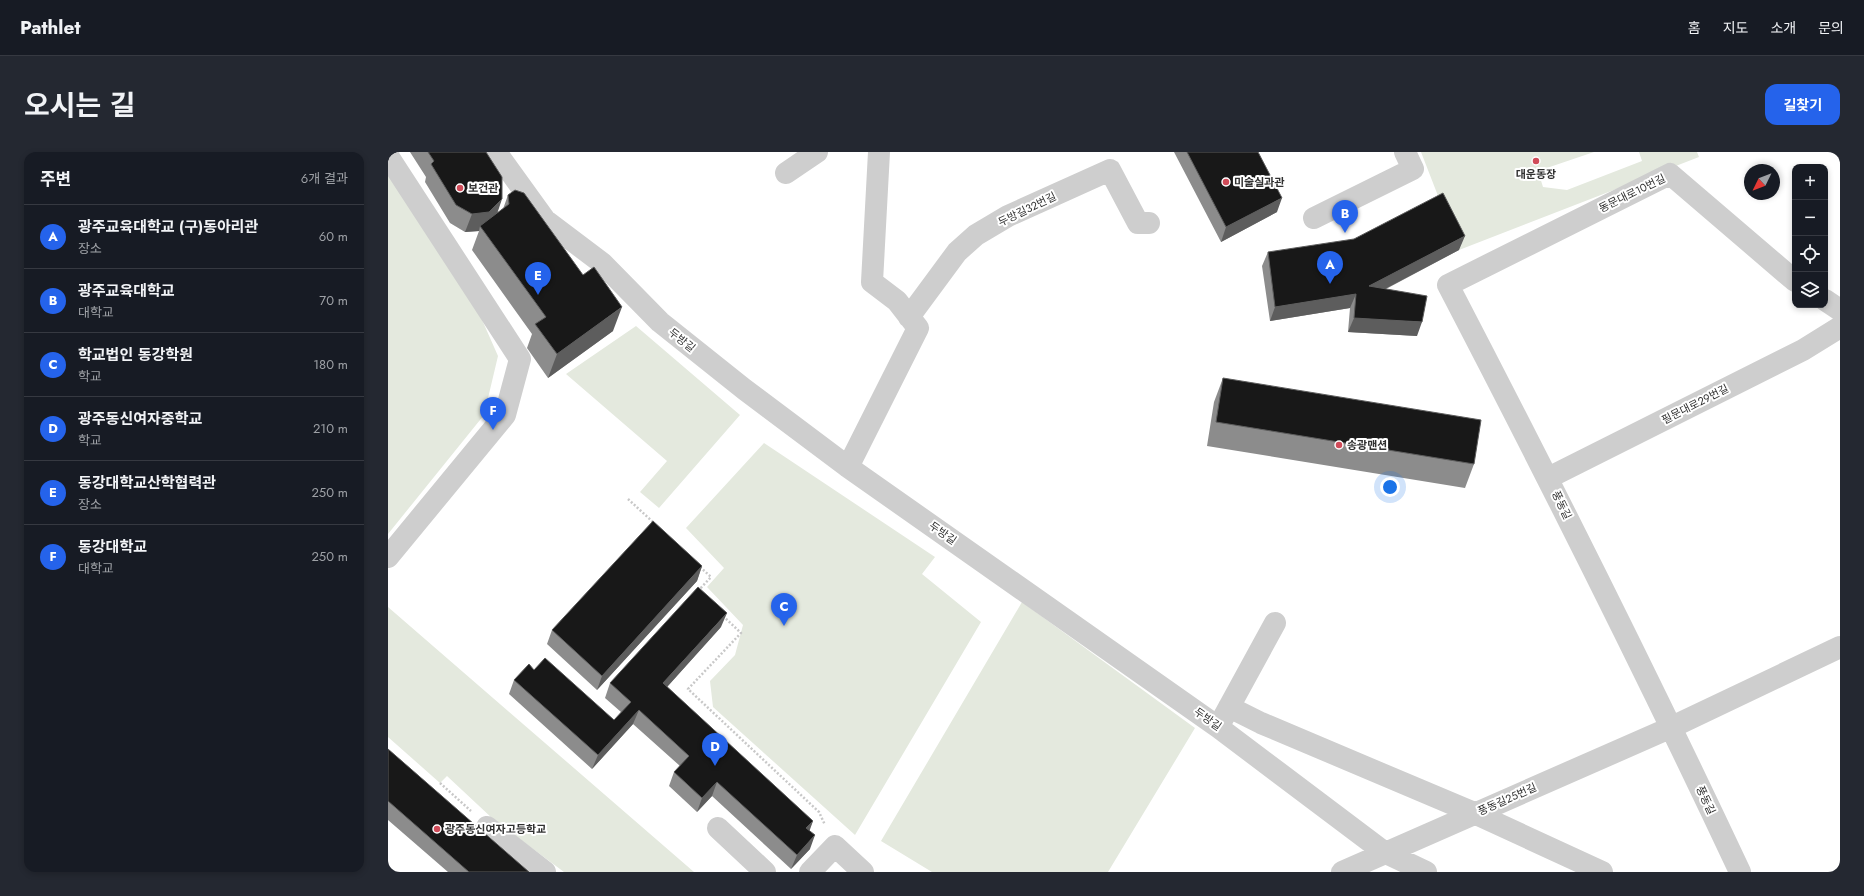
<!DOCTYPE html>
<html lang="ko">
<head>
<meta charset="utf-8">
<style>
	:root { --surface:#171b24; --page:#242831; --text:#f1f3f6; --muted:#9ea1a6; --line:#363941; --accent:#2563eb }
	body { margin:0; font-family:Jost,"Noto Sans KR",sans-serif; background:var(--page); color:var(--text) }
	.controls { position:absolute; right:12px; top:12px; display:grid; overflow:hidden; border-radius:8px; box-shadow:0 2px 6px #0003 }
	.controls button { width:36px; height:36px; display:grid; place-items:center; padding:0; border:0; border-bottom:1px solid var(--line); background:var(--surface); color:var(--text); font:20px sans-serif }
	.compass { position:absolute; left:1356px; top:12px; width:36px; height:36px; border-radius:50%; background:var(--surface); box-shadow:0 2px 6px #0003; rotate:227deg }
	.you { position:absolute; left:1002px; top:335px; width:14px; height:14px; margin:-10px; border:3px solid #fff; border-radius:50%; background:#1a73e8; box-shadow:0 0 0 6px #1a73e833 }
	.badge { display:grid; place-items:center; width:26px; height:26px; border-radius:50%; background:var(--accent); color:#fff; font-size:13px; font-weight:700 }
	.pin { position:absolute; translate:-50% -33px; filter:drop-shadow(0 1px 2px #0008) }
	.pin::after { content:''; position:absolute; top:21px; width:14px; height:12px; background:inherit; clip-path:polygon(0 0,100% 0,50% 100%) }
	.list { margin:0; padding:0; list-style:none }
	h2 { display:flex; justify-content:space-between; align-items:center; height:52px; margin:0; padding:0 16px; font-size:17px }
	h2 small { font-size:13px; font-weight:400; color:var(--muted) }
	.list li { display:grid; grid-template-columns:26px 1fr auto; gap:12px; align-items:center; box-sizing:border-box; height:64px; padding:0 16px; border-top:1px solid var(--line) }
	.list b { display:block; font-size:15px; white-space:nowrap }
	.list p { margin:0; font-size:13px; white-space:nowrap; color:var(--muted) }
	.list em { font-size:13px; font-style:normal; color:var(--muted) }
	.icon { flex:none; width:22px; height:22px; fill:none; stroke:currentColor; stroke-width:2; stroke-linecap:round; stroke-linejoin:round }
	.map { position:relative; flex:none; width:1452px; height:720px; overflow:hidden; border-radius:12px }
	header { display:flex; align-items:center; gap:24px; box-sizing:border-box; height:56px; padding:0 20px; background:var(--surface); border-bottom:1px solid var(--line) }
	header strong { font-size:19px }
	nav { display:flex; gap:22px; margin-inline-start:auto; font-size:14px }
	.intro { display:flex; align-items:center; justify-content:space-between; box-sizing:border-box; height:96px; padding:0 24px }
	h1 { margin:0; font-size:28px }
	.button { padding:10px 18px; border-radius:12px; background:var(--accent); color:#fff; font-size:14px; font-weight:700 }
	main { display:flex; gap:24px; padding:0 24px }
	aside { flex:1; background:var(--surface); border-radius:12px; box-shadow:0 2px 6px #0003 }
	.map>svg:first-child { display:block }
</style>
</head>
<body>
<header>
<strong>Pathlet</strong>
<nav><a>홈</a><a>지도</a><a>소개</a><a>문의</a></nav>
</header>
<div class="intro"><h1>오시는 길</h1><a class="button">길찾기</a></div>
<main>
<aside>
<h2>주변<small>6개 결과</small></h2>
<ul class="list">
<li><span class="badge">A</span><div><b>광주교육대학교 (구)동아리관</b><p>장소</p></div><em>60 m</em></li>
<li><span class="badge">B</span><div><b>광주교육대학교</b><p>대학교</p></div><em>70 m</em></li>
<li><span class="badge">C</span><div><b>학교법인 동강학원</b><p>학교</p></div><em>180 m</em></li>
<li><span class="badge">D</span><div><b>광주동신여자중학교</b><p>학교</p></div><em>210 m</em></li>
<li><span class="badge">E</span><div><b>동강대학교산학협력관</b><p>장소</p></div><em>250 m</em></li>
<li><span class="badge">F</span><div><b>동강대학교</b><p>대학교</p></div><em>250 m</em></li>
</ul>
</aside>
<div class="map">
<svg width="1452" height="720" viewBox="0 0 1452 720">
	<rect width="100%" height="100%" fill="#fff"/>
	<!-- green -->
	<path fill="#e4e9de" d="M1033,0H1206L1150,19L1155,35L1179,38L1254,9L1251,0H1309L1311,5L1071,98Z
		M0,16L91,161L110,204L96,263L0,382Z
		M248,174L352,263L271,356L252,340L279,309L178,222Z
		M376,291L547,405L534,422L593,470L467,683L325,555L322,529L347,503L355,473L319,435L336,416L298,376Z
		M634,450L807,576L720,720H544L493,689Z
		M0,455L306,720H176L105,667L59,624L52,631L0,585Z"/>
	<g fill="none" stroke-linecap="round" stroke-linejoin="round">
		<!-- path -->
		<path stroke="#c8c8c8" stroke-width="2.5" stroke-dasharray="2 2" stroke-linecap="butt" d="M240,347L266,371
			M310,439L323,425L311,414
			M335,464L353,481L300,537L431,660L437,673
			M52,631L83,659"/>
		<!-- minor -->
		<path stroke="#cecece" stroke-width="22" d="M108,0L157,68L214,111L272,170L356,237L460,315L830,575L996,700L1038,720
			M0,4L132,207L117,263L0,405
			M398,21L429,0
			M926,66L1025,17L1017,0
			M1437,148L1452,158
			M521,165L569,100L588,83L620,64L722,18L750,71H761
			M460,315L530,176L509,149L484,130L491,0
			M1160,326L1415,198L1452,175
			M841,555L873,571L1086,661L1214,720
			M834,568L887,471
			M99,675L157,720
			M330,676L377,720
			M422,720L447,694L475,720
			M954,720L1284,575L1452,495
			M1352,720C1259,522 1161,327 1060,133L1282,22L1407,129"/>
	</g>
	<!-- wall -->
	<path fill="#8c8c8c" d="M22,0H98L109,61L115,57L120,43L225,179L160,226L139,196L144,182L84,98L91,79L77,80L62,71L37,30L38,25Z
		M786,0H870L889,60L833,90Z
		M1071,98L998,137L1029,184L960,180L962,156L882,169L874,114L880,100Z
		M835,226L1086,312L1077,336L819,294L826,250Z
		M314,414L309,429L209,538L159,492L164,478Z
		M333,475L279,535L425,669L421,678L422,697L403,717L324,644L309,660L281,634L286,620L292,614L245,572L204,617L121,542L126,528L146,518L226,568L233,560L217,546L222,531Z
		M0,597L141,720H60L0,668Z"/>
	<!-- shaded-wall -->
	<path fill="#5d5d5d" d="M894,46L889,60L833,90L838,75Z
		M114,47L108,65L95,78L92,74L91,79L77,80L84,62Z
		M1077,84L1071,98L976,148L981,134Z
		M968,142L962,156L882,169L887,155Z
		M234,155L225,179L160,226L169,202Z
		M966,166L1034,170L1029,184L960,180Z
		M314,414L309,429L209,538L214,524Z
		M339,461L333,475L270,545L275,531Z
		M251,558L245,572L204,617L210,603Z
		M329,630L324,644L309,660L314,646Z
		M425,669L420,683L418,676Z
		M427,683L422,697L403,717L409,703Z"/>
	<!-- building -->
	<path fill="#181818" stroke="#5d5d5d" d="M40,0H98L114,25V47L101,60L84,62L68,53L43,12L46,9Z
		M799,0H870L894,46L838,75Z
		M127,38L136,41L195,123L206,115L234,155L169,202L147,172L158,165L92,74L121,52L120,43Z
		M1055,41L1077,84L981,134L1039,144L1034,170L966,166L968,142L887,155L880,100L966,87Z
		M835,226L1093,268L1086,312L828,270Z
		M265,369L314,414L214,524L164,478Z
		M310,435L339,461L275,531L425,669L418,676L427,683L409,703L329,630L314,646L286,620L301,604L251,558L210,603L126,528L141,512L146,518L157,506L226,568L243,550L222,531Z
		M0,597L141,720H81L0,649Z"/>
	<!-- markers -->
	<g fill="#d04b59" stroke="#fff" stroke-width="1.5">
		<circle cx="1148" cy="9" r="4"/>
		<circle cx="838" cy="30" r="4"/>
		<circle cx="72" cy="36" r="4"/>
		<circle cx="951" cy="293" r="4"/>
		<circle cx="49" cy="677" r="4"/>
	</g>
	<g text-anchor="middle" stroke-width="4" stroke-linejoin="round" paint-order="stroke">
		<!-- poi labels -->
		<g font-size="11" font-weight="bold" fill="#313131" stroke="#fff" text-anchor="start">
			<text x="1148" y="26" text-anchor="middle">대운동장</text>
			<text x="846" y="34">미술실과관</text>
			<text x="80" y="40">보건관</text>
			<text x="959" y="297">송광맨션</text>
			<text x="57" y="681">광주동신여자고등학교</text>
		</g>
		<!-- street labels -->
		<g font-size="11" fill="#313131" stroke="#fff">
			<text transform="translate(1244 41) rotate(-26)" y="4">동문대로10번길</text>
			<text transform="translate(639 57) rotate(-26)" y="4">두방길32번길</text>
			<text transform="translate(294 188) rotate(39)" y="4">두방길</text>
			<text transform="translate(1307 252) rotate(-27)" y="4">필문대로29번길</text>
			<text transform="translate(1174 353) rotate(64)" y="4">풍동길</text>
			<text transform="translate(555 381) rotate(35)" y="4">두방길</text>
			<text transform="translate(820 567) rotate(35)" y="4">두방길</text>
			<text transform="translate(1119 647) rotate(-24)" y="4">풍동길25번길</text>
			<text transform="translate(1318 648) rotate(65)" y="4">풍동길</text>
		</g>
	</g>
</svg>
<div class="controls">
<button>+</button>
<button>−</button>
<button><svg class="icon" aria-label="locate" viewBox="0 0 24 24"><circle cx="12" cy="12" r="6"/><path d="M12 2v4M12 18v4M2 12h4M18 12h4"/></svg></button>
<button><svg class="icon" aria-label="layers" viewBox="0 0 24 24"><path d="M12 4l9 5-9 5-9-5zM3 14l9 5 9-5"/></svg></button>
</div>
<svg class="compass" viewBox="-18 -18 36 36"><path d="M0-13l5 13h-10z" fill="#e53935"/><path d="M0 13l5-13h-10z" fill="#9ea1a6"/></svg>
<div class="you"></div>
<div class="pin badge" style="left:942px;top:132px">A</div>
<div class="pin badge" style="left:957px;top:81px">B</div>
<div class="pin badge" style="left:396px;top:474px">C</div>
<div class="pin badge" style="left:327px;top:614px">D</div>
<div class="pin badge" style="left:150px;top:143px">E</div>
<div class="pin badge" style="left:105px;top:278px">F</div>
</div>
</main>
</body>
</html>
